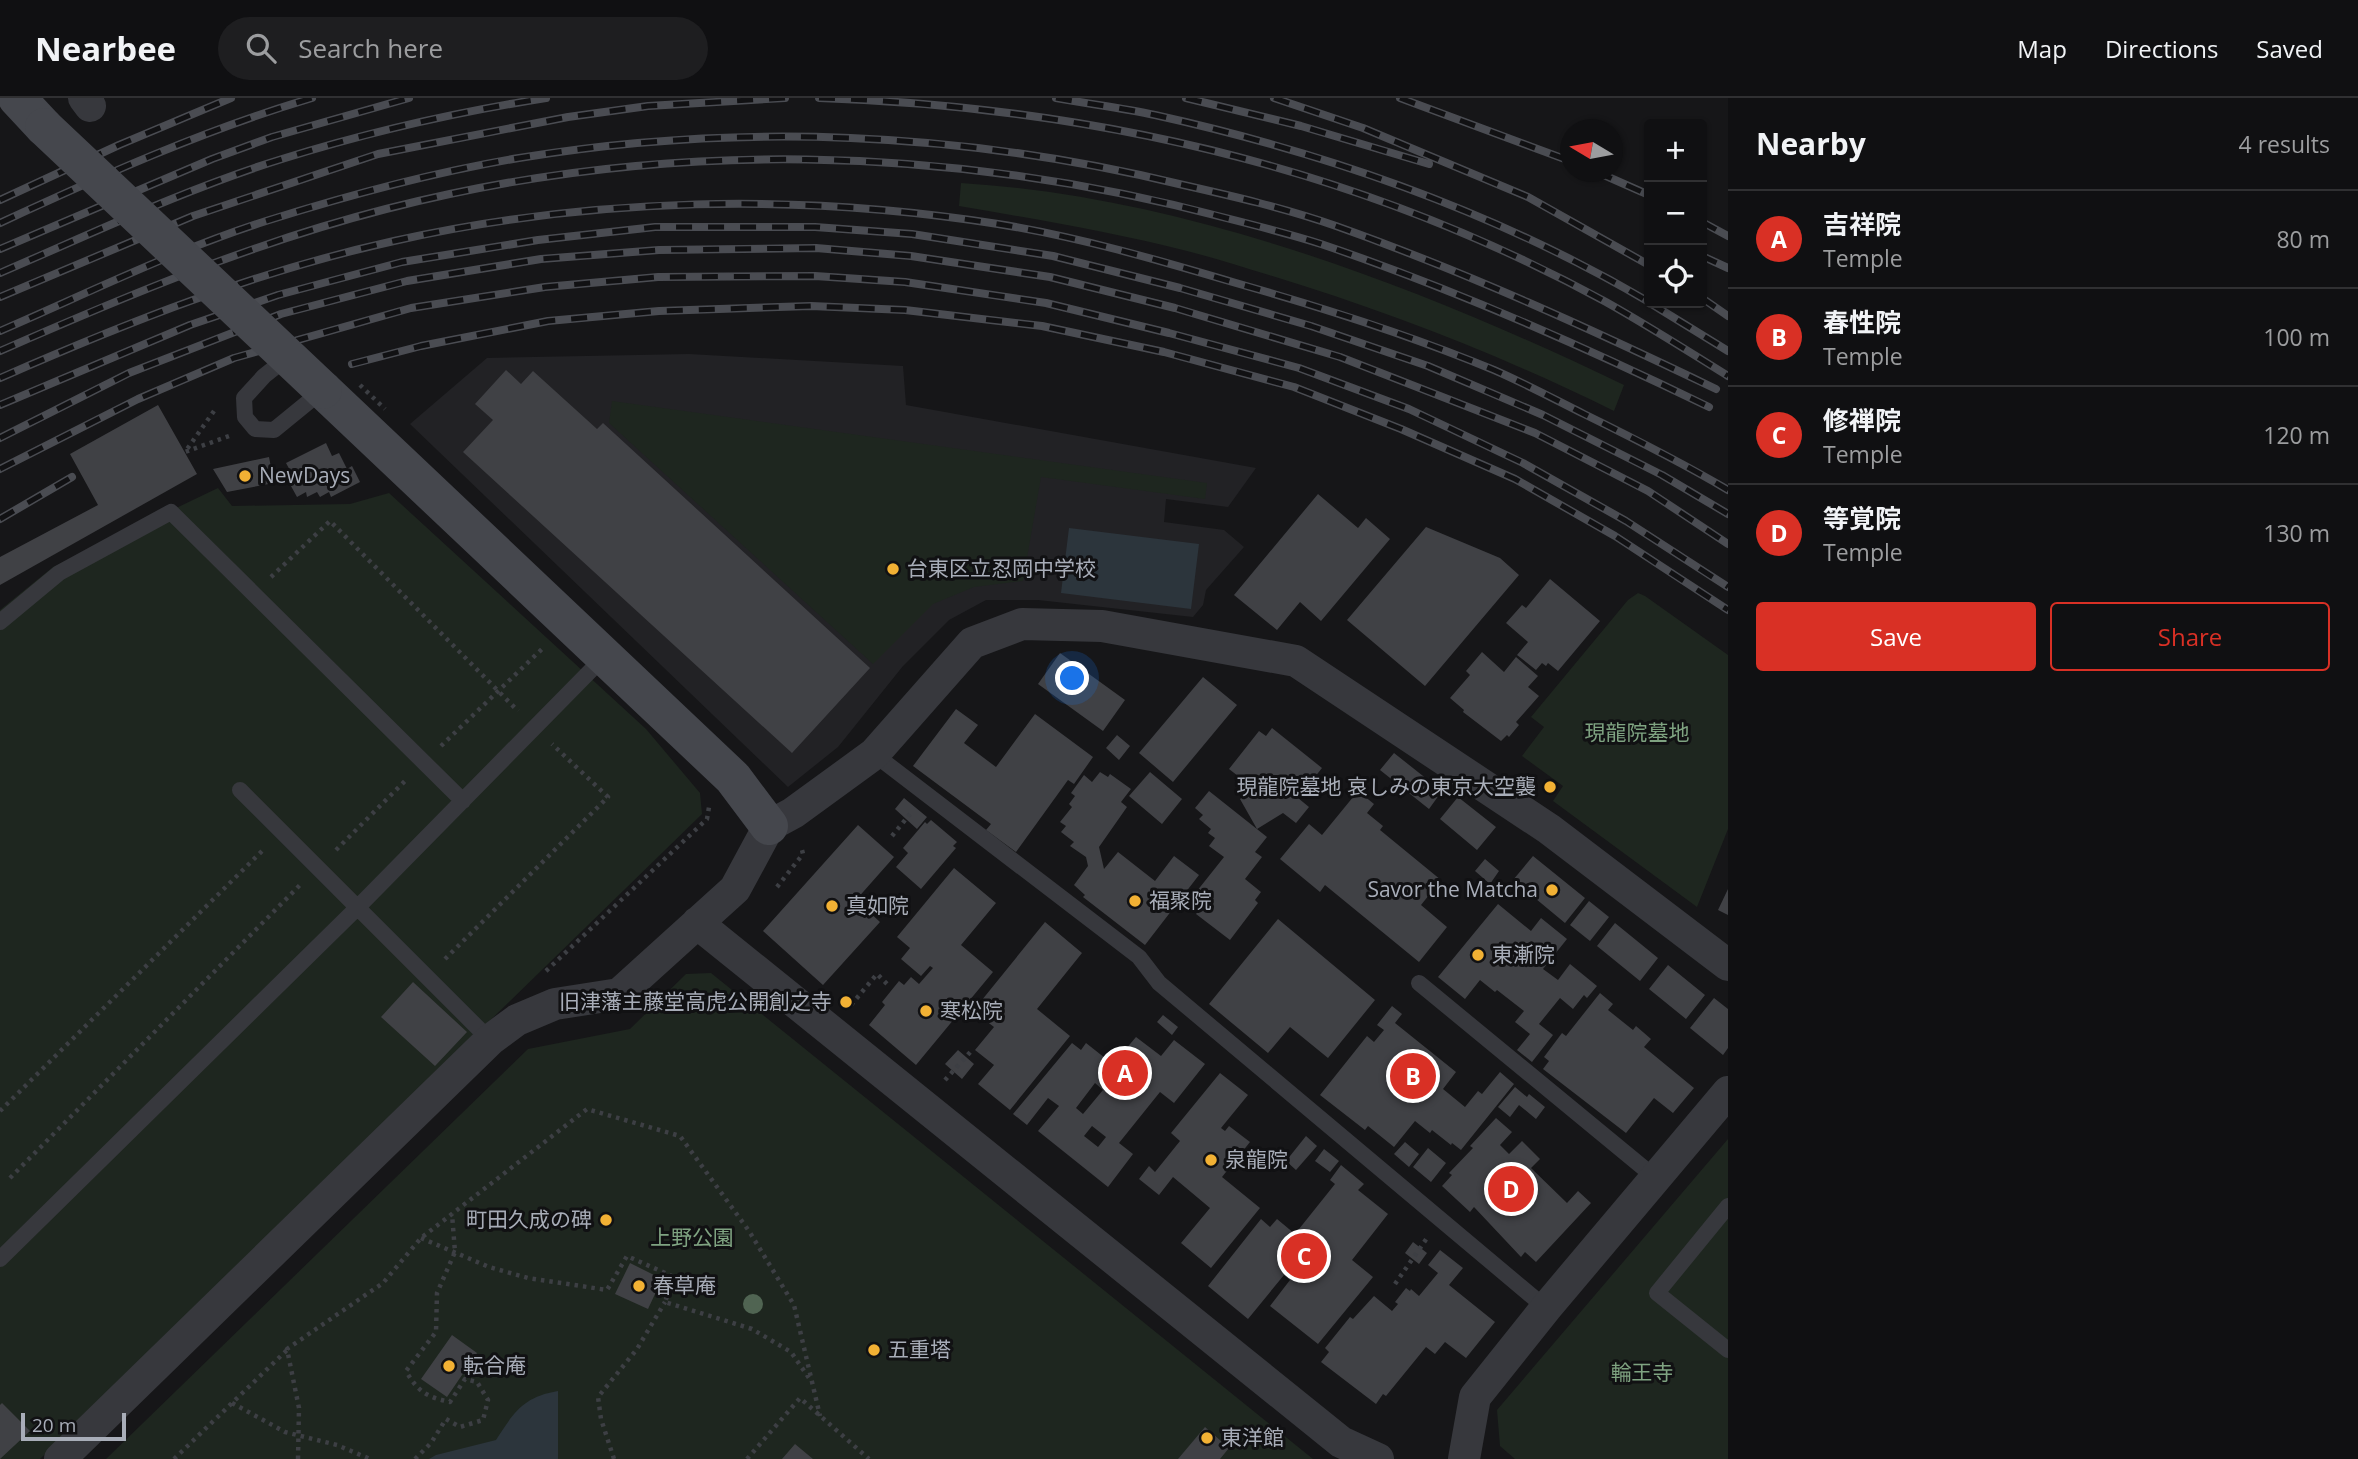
<!DOCTYPE html>
<html lang="en">
<head>
<meta charset="utf-8">
<style>
	:root { --surface:#101012; --page:#1e1e20; --text:#f1f3f6; --muted:#9c9d9f; --line:#303032; --accent:#d93025 }
	body { margin:0; font-family:"Open Sans","Noto Sans JP",sans-serif; background:var(--page); color:var(--text) }
	.controls { position:absolute; right:21px; top:21px; display:grid; overflow:hidden; border-radius:7px; box-shadow:0 2px 5px #0004 }
	.controls button { width:63px; height:63px; display:grid; place-items:center; padding:0; border:0; border-bottom:2px solid var(--line); background:var(--surface); color:var(--text); font:35px sans-serif }
	.compass { position:absolute; left:1560px; top:21px; width:63px; height:63px; border-radius:50%; background:var(--surface); box-shadow:0 2px 5px #0004; rotate:280deg }
	.scale { position:absolute; left:21px; bottom:18px; width:105px; box-sizing:border-box; padding-left:7px; border:4px solid #a8adb8; border-top:0; font-size:19px; line-height:24px; white-space:nowrap; color:#a8adb8; -webkit-text-stroke:5px #111113; paint-order:stroke }
	.you { position:absolute; left:1073px; top:581px; width:24px; height:24px; margin:-18px; border:5px solid #fff; border-radius:50%; background:#1a73e8; box-shadow:0 0 0 10px #1a73e833 }
	.badge { display:grid; place-items:center; width:46px; height:46px; border-radius:50%; background:var(--accent); color:#fff; font-size:23px; font-weight:700 }
	.pin { position:absolute; translate:-50% -50%; border:4px solid #fff; box-shadow:0 2px 7px #0006 }
	.list { margin:0; padding:0; list-style:none }
	h2 { display:flex; justify-content:space-between; align-items:center; height:91px; margin:0; padding:0 28px; font-size:30px }
	h2 small { font-size:23px; font-weight:400; color:var(--muted) }
	.list li { display:grid; grid-template-columns:46px 1fr auto; gap:21px; align-items:center; box-sizing:border-box; height:98px; padding:0 28px; border-top:2px solid var(--line) }
	.list b { display:block; font-size:26px; white-space:nowrap }
	.list p { margin:0; font-size:23px; white-space:nowrap; color:var(--muted) }
	.list em { font-size:23px; font-style:normal; color:var(--muted) }
	.actions { display:flex; gap:14px; padding:21px 28px }
	.actions a { flex:1; padding:16px 0; border:2px solid var(--accent); border-radius:7px; text-align:center; font-size:24px; color:var(--accent) }
	.actions .main { background:var(--accent); color:#fff }
	.icon { flex:none; width:38px; height:38px; fill:none; stroke:currentColor; stroke-width:2; stroke-linecap:round; stroke-linejoin:round }
	.map { position:relative; flex:none; width:1728px; height:1361px; overflow:hidden }
	header { display:flex; align-items:center; gap:42px; box-sizing:border-box; height:98px; padding:0 35px; background:var(--surface); border-bottom:2px solid var(--line) }
	header strong { font-size:33px }
	nav { display:flex; gap:38px; margin-inline-start:auto; font-size:24px }
	.search { width:490px; height:63px; background:var(--page); display:flex; align-items:center; gap:18px; box-sizing:border-box; padding:0 24px; border-radius:38px; color:var(--muted); font-size:26px }
	main { display:flex }
	aside { flex:1; background:var(--surface) }
	.map>svg:first-child { display:block }
</style>
</head>
<body>
<header>
<strong>Nearbee</strong>
<div class="search"><svg class="icon" aria-label="search" viewBox="0 0 24 24"><circle cx="10" cy="10" r="6"/><path d="M15 15l6 6"/></svg>Search here</div>
<nav><a>Map</a><a>Directions</a><a>Saved</a></nav>
</header>
<main>
<div class="map">
<svg width="1728" height="1361" viewBox="0 0 1728 1361">
	<rect width="100%" height="100%" fill="#161618"/>
	<!-- built -->
	<path fill="#222225" d="M689,256L903,268L906,307L1256,370L1228,409L1166,401L1164,424L1224,432L1244,449L1206,492L1203,507L1193,519L1038,502H986L949,522L903,568L838,649L788,689L410,326L487,260Z"/>
	<!-- green -->
	<path fill="#1e261f" d="M961,85C1188,99 1420,189 1624,287L1614,313C1503,258 1387,213 1269,177C1242,169 1215,160 1187,153C1112,134 1035,121 959,108Z
		M612,303L1207,385L1205,401L1041,379L1023,483L974,489L933,506L873,566L609,325Z
		M218,390L232,408L350,406L389,395L646,631L700,695L702,716L40,1361H0V512L53,469Z
		M1638,495L1645,498L1728,557V731L1697,809L1553,703L1563,688L1522,658L1544,629L1531,619L1628,502Z
		M711,875L1313,1361H106L528,951L630,931L686,876Z
		M1728,1041V1361H1515L1500,1348L1497,1312Z"/>
	<!-- water -->
	<path fill="#2c353c" d="M1069,430L1199,446L1191,511L1061,495Z
		M558,1293V1361H429L436,1357L496,1342C514,1314 523,1299 558,1293Z"/>
	<!-- building -->
	<path fill="#404145" fill-rule="evenodd" d="M506,272L521,286L533,273L597,331L603,325L870,570L792,655L463,354L493,322L475,306Z
		M158,307L197,376L0,487V459L98,407L70,356Z
		M326,345L332,358L339,355L347,371L352,368L360,384L331,399L329,394L320,399L317,394L307,399L306,394L297,399L286,379L292,376L286,365Z
		M269,359L274,385L227,394L213,371Z
		M1318,396L1358,430L1366,420L1390,441L1321,523L1300,504L1277,532L1234,497Z
		M1426,429L1500,460L1519,477L1425,588L1347,522Z
		M1550,481L1600,523L1558,573L1548,565L1546,568L1542,565L1536,572L1517,557L1528,544L1506,525L1522,507L1526,510Z
		M1482,554L1504,574L1516,559L1538,578L1528,589L1539,598L1516,624L1519,627L1509,639L1507,637L1501,643L1463,614L1464,612L1450,600L1470,577L1466,573Z
		M1060,555L1125,602L1103,633L1038,586Z
		M1203,579L1237,607L1173,684L1139,655Z
		M956,611L978,627L964,645L996,669L1035,616L1093,659L1074,686L1068,682L1016,754L986,732L991,726L913,668Z
		M1272,630L1322,670L1298,700L1309,709L1296,725L1283,715L1257,731L1240,701L1248,696L1238,678L1229,671L1259,633L1266,638Z
		M1117,637L1130,648L1119,662L1106,650Z
		M1394,655L1442,693L1429,711L1380,672Z
		M1100,674L1108,679L1110,676L1131,691L1121,704L1127,709L1099,749L1104,771L1118,754L1155,783L1174,758L1199,777L1145,847L1083,799L1085,797L1074,787L1088,768L1086,759L1070,748L1074,744L1061,734L1066,728L1060,724L1072,709L1069,706L1075,698L1071,695L1084,677L1092,684Z
		M1150,674L1182,701L1162,726L1129,698Z
		M1209,693L1267,739L1255,754L1262,759L1245,781L1261,794L1255,802L1258,805L1230,842L1196,816L1200,811L1189,803L1224,759L1209,748L1215,740L1208,735L1211,731L1199,721L1203,717L1195,710Z
		M1358,693L1374,706L1367,715L1383,728L1380,732L1441,782L1421,807L1447,829L1419,864L1325,787L1320,794L1280,761L1309,726L1322,737Z
		M1458,699L1496,729L1477,752L1440,721Z
		M904,700L927,719L917,731L895,711Z
		M931,722L957,744L953,748L956,750L921,791L896,769L908,755L903,750L925,724L927,726Z
		M858,727L894,759L856,802L880,824L823,887L763,833Z
		M1533,758L1585,800L1565,825L1513,782Z
		M1485,761L1499,773L1490,786L1475,773Z
		M954,770L996,805L961,847L993,874L916,967L869,927L885,907L882,904L899,883L904,887L911,879L919,886L933,870L930,868L921,878L901,861L910,850L897,839Z
		M1728,791V817L1718,812Z
		M1589,803L1609,819L1590,843L1570,827Z
		M1498,806L1531,833L1541,820L1567,841L1543,871L1558,882L1570,866L1597,888L1587,900L1584,897L1573,911L1560,900L1539,926L1553,937L1532,964L1517,952L1530,936L1515,924L1524,913L1497,892L1495,894L1480,882L1465,901L1438,879Z
		M1278,821L1375,902L1328,960L1290,929L1268,955L1209,906Z
		M1045,824L1082,855L1037,911L1070,938L1010,1012L978,986L994,967L975,952L994,929L973,913Z
		M1615,825L1658,860L1640,883L1597,848Z
		M1668,867L1705,897L1686,921L1649,891Z
		M413,884L467,934L435,968L381,919Z
		M1600,895L1613,906L1608,912L1633,932L1636,928L1651,941L1644,949L1694,990L1673,1015L1654,1000L1626,1035L1543,971L1549,963L1544,959L1562,935L1566,938Z
		M1714,900L1728,911V950L1723,957L1690,930Z
		M1392,908L1402,916L1395,925L1456,974L1443,991L1465,1009L1478,993L1482,996L1500,974L1514,986L1461,1052L1452,1045L1451,1047L1432,1032L1430,1035L1415,1023L1394,1049L1368,1028L1365,1032L1320,997L1367,938L1374,944L1384,932L1377,927Z
		M1163,917L1178,929L1172,937L1157,924Z
		M1136,939L1161,958L1174,942L1205,966L1174,1005L1160,994L1119,1045L1133,1056L1108,1089L1038,1033L1059,1008L1048,1000L1027,1027L1013,1016L1072,945L1081,952L1086,945L1105,960L1099,967L1105,972L1123,950L1125,952ZM1095,985L1103,992L1083,1016L1076,1010ZM1092,1028L1106,1039L1098,1049L1084,1038Z
		M958,952L974,966L962,981L945,966Z
		M1220,975L1248,997L1221,1030L1225,1033L1229,1028L1250,1044L1222,1079L1260,1110L1211,1170L1181,1145L1210,1110L1173,1079L1159,1097L1139,1081L1149,1068L1155,1074L1180,1043L1171,1035Z
		M1515,989L1527,999L1529,996L1545,1009L1536,1021L1519,1007L1510,1019L1498,1009Z
		M1496,1020L1512,1034L1500,1047L1509,1056L1522,1043L1540,1061L1531,1070L1567,1105L1578,1093L1591,1105L1536,1164L1525,1154L1521,1159L1474,1109L1470,1114L1442,1088L1452,1077L1449,1075L1473,1050L1470,1048Z
		M1306,1038L1317,1048L1296,1072L1286,1063Z
		M1405,1044L1419,1056L1409,1069L1394,1056Z
		M1428,1050L1446,1065L1431,1084L1413,1069Z
		M1324,1051L1339,1063L1330,1074L1315,1063Z
		M1341,1067L1364,1086L1358,1092L1388,1116L1352,1162L1373,1179L1318,1246L1270,1208L1290,1182L1284,1177L1248,1221L1208,1188L1261,1121L1270,1129L1277,1121L1295,1136L1335,1086L1330,1082Z
		M1413,1144L1427,1155L1419,1166L1405,1155Z
		M1440,1152L1463,1170L1449,1187L1495,1224L1466,1260L1445,1244L1435,1256L1426,1249L1386,1298L1383,1296L1376,1306L1321,1264L1329,1254L1325,1250L1350,1219L1353,1221L1374,1198L1392,1213L1398,1206L1395,1204L1406,1190L1410,1193L1411,1191L1419,1198L1438,1175L1428,1167Z
		M630,1165L662,1181L648,1211L615,1196Z
		M452,1237L477,1255L447,1299L421,1281Z
		M2,1305L30,1333L0,1361V1307Z
		M1205,1329L1229,1350L1220,1361H1178Z
		M795,1346L813,1361H782Z"/>
	<g fill="none" stroke-linecap="round" stroke-linejoin="round">
		<!-- path -->
		<path stroke="#3d3f44" stroke-width="4.5" stroke-dasharray="3.5 5" stroke-linecap="butt" d="M214,313L185,354L229,338
			M271,479L330,423L518,613
			M441,648L543,550
			M892,738L910,716
			M336,752L407,681
			M777,789L803,756L801,748
			M445,861L608,699L552,646
			M546,873L707,721L709,709
			M851,907L877,876L887,886
			M945,982L973,951
			M0,1013L264,751
			M10,1080L300,787
			M421,1140L489,1169L528,1180L607,1192L627,1158L674,1179L665,1204L752,1231L791,1254L809,1280
			M1395,1186L1427,1140
			M232,1305L285,1334L337,1347L370,1361
			M174,1361L287,1252
			M298,1361L299,1310L287,1251L383,1185L421,1140L587,1011L680,1038L749,1133L794,1207L820,1318
			M415,1361L431,1345L446,1321L460,1329L483,1322L488,1302L477,1284L465,1281L450,1304C427,1299 418,1294 406,1273L436,1234L437,1195L455,1154L452,1116
			M614,1361L601,1321L598,1299L637,1251L665,1204
			M747,1361L800,1300L869,1361"/>
		<!-- lane -->
		<path stroke="#37383d" stroke-width="16" d="M288,259L264,278L244,300L245,319L255,331L274,332L323,292
			M0,524L59,475L171,414L463,703
			M874,656L1139,859L1159,885L1546,1210
			M240,692L490,942
			M1419,885L1657,1081
			M1728,1108L1657,1195L1728,1252
			M0,1161L358,809L604,559"/>
		<!-- street -->
		<path stroke="#37383d" stroke-width="32" d="M84,0L90,8
			M697,825L1341,1344L1378,1361
			M60,1361L490,942L517,922L555,906L619,896L735,791L769,728L793,715L874,656L972,545L1022,526L1102,528L1296,563L1549,731L1728,867
			M1464,1361L1475,1299L1546,1210L1728,994"/>
		<!-- secondary -->
		<path stroke="#45474d" stroke-width="38" d="M17,0L44,29
			M323,292L733,680L769,728"/>
		<defs>
			<path id="rail" d="M819,0C1095,9 1362,71 1606,204C1647,227 1688,253 1728,278
				M1056,0C1089,6 1123,10 1155,17C1327,55 1498,115 1649,204
				M1186,0L1301,28L1429,66
				M1274,0L1363,30L1528,99L1649,167
				M1400,0L1570,63
				M1597,74L1649,97
				M0,102L119,47L231,0
				M1702,124L1728,138
				M0,125C101,78 204,32 312,0
				M0,151L212,61L272,39L409,0
				M1702,158L1728,170
				M0,175C93,135 185,91 282,61C368,34 457,14 546,0
				M0,199L193,118L378,56L568,19L648,8L785,0
				M1702,200L1728,218
				M1650,205L1728,253
				M0,233C88,195 175,152 266,123C349,97 434,74 519,60C738,24 964,34 1179,86C1232,98 1285,110 1336,128C1466,174 1591,231 1716,291
				M0,253C126,198 252,145 386,111C662,40 952,47 1226,120C1258,128 1290,136 1321,146C1454,191 1583,248 1709,309
				M352,266L421,248L548,223L659,213L811,208L905,212L1042,228L1164,254L1294,289L1401,331L1515,381L1615,438L1728,512
				M0,280C128,224 257,173 394,143C590,99 800,95 998,126C1079,139 1158,162 1236,185C1324,210 1410,237 1494,272C1524,285 1554,301 1584,316C1633,340 1681,364 1728,392
				M0,307L190,227L278,197L402,164L538,142L655,129H815L912,136L1053,158L1180,190L1311,228L1428,268L1543,317L1662,377L1728,416
				M0,340L129,275L281,216L407,183L541,161L659,152L816,150L911,158L1050,179L1175,210L1340,259L1535,335L1648,393L1728,446
				M0,371L138,301L234,260L411,210L545,189L658,179L815,178L905,184L1046,205L1169,235L1299,270L1409,311L1523,365L1626,423L1728,489
				M0,421L72,379"/>
		</defs>
		<!-- rail casing -->
		<use href="#rail" stroke="#4a4c52" stroke-width="8"/>
		<!-- rail -->
		<use href="#rail" stroke="#111113" stroke-width="5" stroke-dasharray="16" stroke-linecap="butt"/>
		<!-- path-bridge -->
		<path stroke="#3d3f44" stroke-width="4.5" stroke-dasharray="3.5 5" stroke-linecap="butt" d="M360,287L385,311"/>
		<!-- secondary-bridge -->
		<path stroke="#45474d" stroke-width="38" d="M44,29L323,292"/>
	</g>
	<!-- trees -->
	<circle fill="#506452" cx="753" cy="1206" r="10"/>
	<!-- markers -->
	<g fill="#f2b134" stroke="#111113" stroke-width="2.5">
		<circle cx="245" cy="378" r="7"/>
		<circle cx="893" cy="471" r="7"/>
		<circle cx="1550" cy="689" r="7"/>
		<circle cx="1552" cy="792" r="7"/>
		<circle cx="1135" cy="803" r="7"/>
		<circle cx="832" cy="808" r="7"/>
		<circle cx="1478" cy="857" r="7"/>
		<circle cx="846" cy="904" r="7"/>
		<circle cx="926" cy="913" r="7"/>
		<circle cx="1211" cy="1062" r="7"/>
		<circle cx="606" cy="1122" r="7"/>
		<circle cx="639" cy="1188" r="7"/>
		<circle cx="874" cy="1252" r="7"/>
		<circle cx="449" cy="1268" r="7"/>
		<circle cx="1207" cy="1340" r="7"/>
	</g>
	<g text-anchor="middle" stroke-width="6" stroke-linejoin="round" paint-order="stroke">
		<!-- poi labels -->
		<g font-size="21" fill="#a8adb8" stroke="#111113" text-anchor="start">
			<text x="259" y="385">NewDays</text>
			<text x="907" y="478">台東区立忍岡中学校</text>
			<text x="1536" y="696" text-anchor="end">現龍院墓地 哀しみの東京大空襲</text>
			<text x="1538" y="799" text-anchor="end">Savor the Matcha</text>
			<text x="1149" y="810">福聚院</text>
			<text x="846" y="815">真如院</text>
			<text x="1492" y="864">東漸院</text>
			<text x="832" y="911" text-anchor="end">旧津藩主藤堂高虎公開創之寺</text>
			<text x="940" y="920">寒松院</text>
			<text x="1225" y="1069">泉龍院</text>
			<text x="592" y="1129" text-anchor="end">町田久成の碑</text>
			<text x="653" y="1195">春草庵</text>
			<text x="888" y="1259">五重塔</text>
			<text x="463" y="1275">転合庵</text>
			<text x="1221" y="1347">東洋館</text>
		</g>
		<!-- park labels -->
		<g font-size="21" fill="#7fa381" stroke="#111113">
			<text x="1637" y="642">現龍院墓地</text>
			<text x="692" y="1147">上野公園</text>
			<text x="1642" y="1282">輪王寺</text>
		</g>
	</g>
</svg>
<div class="controls">
<button>+</button>
<button>−</button>
<button><svg class="icon" aria-label="locate" viewBox="0 0 24 24"><circle cx="12" cy="12" r="6"/><path d="M12 2v4M12 18v4M2 12h4M18 12h4"/></svg></button>
</div>
<svg class="compass" viewBox="-18 -18 36 36"><path d="M0-13l5 13h-10z" fill="#e53935"/><path d="M0 13l5-13h-10z" fill="#9c9d9f"/></svg>
<div class="scale">20 m</div>
<div class="you"></div>
<div class="pin badge" style="left:1125px;top:975px">A</div>
<div class="pin badge" style="left:1413px;top:978px">B</div>
<div class="pin badge" style="left:1304px;top:1158px">C</div>
<div class="pin badge" style="left:1511px;top:1091px">D</div>
</div>
<aside>
<h2>Nearby<small>4 results</small></h2>
<ul class="list">
<li><span class="badge">A</span><div><b>吉祥院</b><p>Temple</p></div><em>80 m</em></li>
<li><span class="badge">B</span><div><b>春性院</b><p>Temple</p></div><em>100 m</em></li>
<li><span class="badge">C</span><div><b>修禅院</b><p>Temple</p></div><em>120 m</em></li>
<li><span class="badge">D</span><div><b>等覚院</b><p>Temple</p></div><em>130 m</em></li>
</ul>
<div class="actions"><a class="main">Save</a><a>Share</a></div>
</aside>
</main>
</body>
</html>
